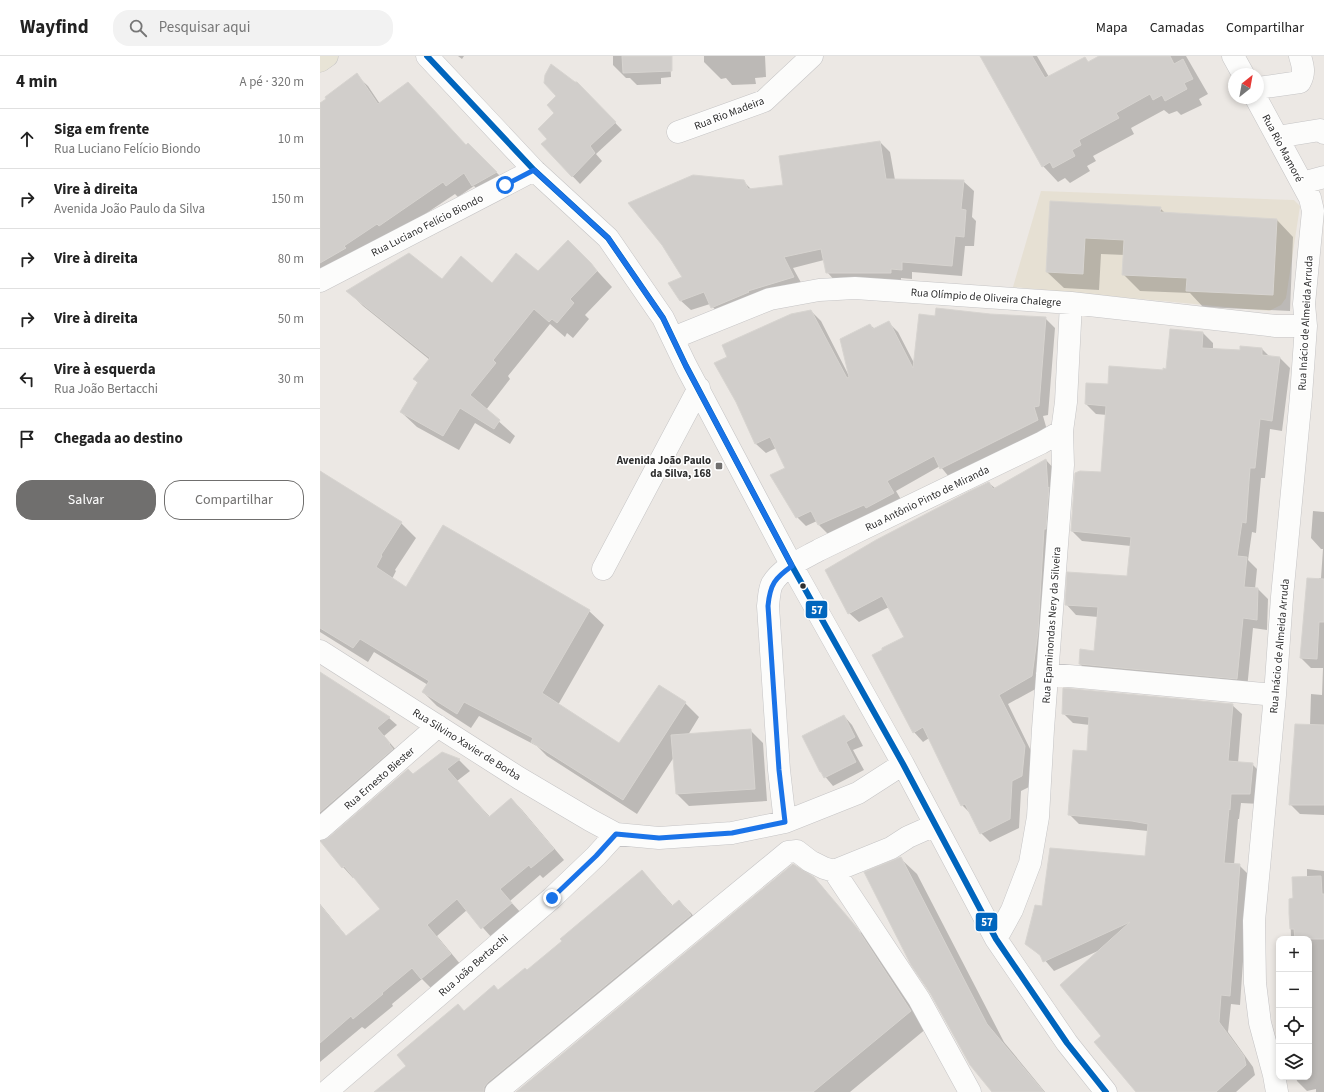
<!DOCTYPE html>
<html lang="pt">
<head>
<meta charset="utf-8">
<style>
	:root { --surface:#fff; --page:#f2f2f2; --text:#222; --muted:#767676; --line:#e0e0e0; --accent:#706f6e }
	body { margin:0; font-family:"Source Sans 3",sans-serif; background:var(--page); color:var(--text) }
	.controls { position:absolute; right:12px; bottom:12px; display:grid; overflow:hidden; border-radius:8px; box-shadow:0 2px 6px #0003 }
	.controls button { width:36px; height:36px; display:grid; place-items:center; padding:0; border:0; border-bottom:1px solid var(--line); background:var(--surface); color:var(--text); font:20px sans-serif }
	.compass { position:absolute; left:908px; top:12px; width:36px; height:36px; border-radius:50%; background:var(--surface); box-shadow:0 2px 6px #0003; rotate:31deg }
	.stop { position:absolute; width:12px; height:12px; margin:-9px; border:3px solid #1a73e8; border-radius:50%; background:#fff }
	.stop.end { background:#1a73e8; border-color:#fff; box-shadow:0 1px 4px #0008 }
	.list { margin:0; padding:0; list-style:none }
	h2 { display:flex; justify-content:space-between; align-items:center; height:52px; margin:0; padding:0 16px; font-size:17px }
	h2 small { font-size:13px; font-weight:400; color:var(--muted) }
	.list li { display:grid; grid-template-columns:26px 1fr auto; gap:12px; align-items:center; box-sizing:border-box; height:60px; padding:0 16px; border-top:1px solid var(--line) }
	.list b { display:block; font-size:15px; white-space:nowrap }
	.list p { margin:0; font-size:13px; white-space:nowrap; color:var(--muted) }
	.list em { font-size:13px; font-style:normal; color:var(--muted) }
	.actions { display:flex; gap:8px; padding:12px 16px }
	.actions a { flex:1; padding:9px 0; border:1px solid var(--accent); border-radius:16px; text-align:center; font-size:14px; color:var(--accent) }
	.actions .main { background:var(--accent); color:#fff }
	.icon { flex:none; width:22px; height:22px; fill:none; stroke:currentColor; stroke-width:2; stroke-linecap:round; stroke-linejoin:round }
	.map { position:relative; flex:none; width:1004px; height:1036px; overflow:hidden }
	header { display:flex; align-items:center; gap:24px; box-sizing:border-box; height:56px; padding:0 20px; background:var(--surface); border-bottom:1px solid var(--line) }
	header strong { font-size:19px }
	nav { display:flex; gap:22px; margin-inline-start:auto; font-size:14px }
	.search { width:280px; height:36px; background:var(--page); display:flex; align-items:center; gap:10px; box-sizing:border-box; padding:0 14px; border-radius:16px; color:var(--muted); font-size:15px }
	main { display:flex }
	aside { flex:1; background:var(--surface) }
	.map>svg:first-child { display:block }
</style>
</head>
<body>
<header>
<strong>Wayfind</strong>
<div class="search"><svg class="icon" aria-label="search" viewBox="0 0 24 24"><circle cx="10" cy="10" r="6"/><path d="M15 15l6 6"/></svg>Pesquisar aqui</div>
<nav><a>Mapa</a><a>Camadas</a><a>Compartilhar</a></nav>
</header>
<main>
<aside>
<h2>4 min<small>A pé · 320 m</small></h2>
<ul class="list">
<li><svg class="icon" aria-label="ahead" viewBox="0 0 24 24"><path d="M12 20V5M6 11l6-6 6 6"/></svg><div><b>Siga em frente</b><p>Rua Luciano Felício Biondo</p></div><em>10 m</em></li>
<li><svg class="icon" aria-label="right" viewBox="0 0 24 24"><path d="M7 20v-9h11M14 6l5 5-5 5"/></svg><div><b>Vire à direita</b><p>Avenida João Paulo da Silva</p></div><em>150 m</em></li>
<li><svg class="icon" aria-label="right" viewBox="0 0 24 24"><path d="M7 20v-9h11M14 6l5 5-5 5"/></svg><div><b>Vire à direita</b></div><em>80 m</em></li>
<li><svg class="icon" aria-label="right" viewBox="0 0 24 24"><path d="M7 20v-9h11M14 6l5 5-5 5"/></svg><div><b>Vire à direita</b></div><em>50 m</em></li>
<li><svg class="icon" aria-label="left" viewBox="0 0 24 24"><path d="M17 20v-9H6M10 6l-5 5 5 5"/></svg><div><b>Vire à esquerda</b><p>Rua João Bertacchi</p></div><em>30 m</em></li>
<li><svg class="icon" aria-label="arrive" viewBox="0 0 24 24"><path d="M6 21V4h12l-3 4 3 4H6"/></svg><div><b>Chegada ao destino</b></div></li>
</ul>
<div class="actions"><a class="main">Salvar</a><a>Compartilhar</a></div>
</aside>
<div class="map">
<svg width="1004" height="1036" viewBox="0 0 1004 1036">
	<rect width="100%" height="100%" fill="#ece8e4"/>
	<!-- education -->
	<path fill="#e6e0d3" d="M721,135L974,144L980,150L966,242L961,249L949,255L693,231Z"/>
	<!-- shadow -->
	<path fill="#0003" d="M138,0H144L142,3Z
		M293,0H350L351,21L341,22V28L317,29L310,22H306L293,9Z
		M384,0H445L446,21L435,22L436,28L412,29L406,22L401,23L384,6Z
		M661,0H717L729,21L765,2L769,7L781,0H866L888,38L879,43L882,49L861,59L857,55L849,58L844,54L811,72L814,78L773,100L776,105L767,110L770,115L750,127L745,122L738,126L723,110Z
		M36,19L48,30L60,48L146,90L148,88L188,128L165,141L154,130L138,141L135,138L71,181L0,226V48Z
		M254,26H256L302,74L276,98L282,105L260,128L223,89L229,83L235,57Z
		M560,86L570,96L575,124L643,125L654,135L652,161L656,165L654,190H645L642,220L592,216V223L581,222V226L517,227L507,216L504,204L473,212L484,232L402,261L390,248L371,254L360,244L363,222L423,125L432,134L464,130Z
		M731,146L840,152L845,157L957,164L973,181L970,255L883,251L870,237L820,235L803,218L805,199L781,198L779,234L744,232L727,216Z
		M270,207L292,231L265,259L269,263L253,282L247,277L245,281L230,268L188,320L190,323L166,354L195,380L190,388L155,367L139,394L97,371L81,356L98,327L94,323L110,304L43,250L28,235L122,224L172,228L218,216Z
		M491,255L501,265L528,318L550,269L555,273L568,266L578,276L594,307L616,261L670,259L725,262L735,272L728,359L723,360L727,374L630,422L620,410L576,435L583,447L508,478L499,469L497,465L486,470L477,461L466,413L456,392L446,397L436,388L417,346Z
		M883,277L893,287V294L921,295L942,293L950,301L960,302L970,312L962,375L950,373L945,422H941L936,477L932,476L928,504L937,513L935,533H938L948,543L947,574L933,572L927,633L770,618L760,608L775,596L778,561L756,559L746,548L808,521L811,490L762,485L752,475L781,417L787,359L776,358L766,348L789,329L847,314Z
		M726,404L735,414L721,630L688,648L714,701L711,730L701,735L699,772L670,786L661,777L652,759L642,749L609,682L603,686L594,676L586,581L569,551L539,566L529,557L669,427L676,433Z
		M0,415L81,467L96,482L75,514L76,515L72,523L86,532L269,555L284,569L238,649L299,688L365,647L379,661L368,679L430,674L443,687L447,745L369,750L357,738L354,701L317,758L227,700L217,690L159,660L151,672L117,650L103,636L108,629L54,596L48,606L0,576Z
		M993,455L1004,456V759L980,758L970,748L990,669L991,638L1002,639L1003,612H991L981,602L999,522H1001L1003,493H1001L991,482Z
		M0,617L69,662L77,669L64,680L77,695L0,771Z
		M912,649L922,658L918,707L932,708L942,718L940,748L921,747L919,763H918L914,809H919L929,819L920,949L911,948L908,976L933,1011L935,1019L916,1036H817L782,980L780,894L734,915L723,902L706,887L723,851L826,801L828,775L759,768L749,758L768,696L770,669L753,667L743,657Z
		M524,660L532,669L543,690L533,694L544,714L513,730L503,718Z
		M122,697L139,704L150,715L137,725L170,761L191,743L202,754L244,804L223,822L220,819L190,845L202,858L173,883L147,854L117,880L141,909L112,933L102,923L72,948L73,950L45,973L42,971L0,1006V848L27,881L62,853L35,821L33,822L23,811L3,786Z
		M580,802L597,818L684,986L725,1036H674Z
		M987,813L1004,815V1036H996V1033L987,1035L977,1025L976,1021H989V883H971L970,844L974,843L987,822Z
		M322,815L353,850L359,845L371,857L382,871L182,1036H62L87,1010L145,956L207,915L243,885Z
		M494,822L506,835H504L540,877L541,876L509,838L553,890L607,972L530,1036H199Z"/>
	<!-- building -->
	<path fill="#d1cecb" stroke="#d7d4d0" d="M302,0H352V15L303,17Z
		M660,0H712L725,22L765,1L768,6L779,0H850L854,8L863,3L873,23L864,27L867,33L845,45L842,39L833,44L830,38L796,57L799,62L759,84L761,89L752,94L755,100L733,112L730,106L722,111Z
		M231,8L255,26H257L296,66L270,90L275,97L252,121L221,88L227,83L218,73L234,57L227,49L236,40L224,27L225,19Z
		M37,17L58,48L88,26L146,89L148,87L177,116L152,130L144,117L126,130L123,126L59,170L57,168L24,190L26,192L0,207V47L6,43L5,41Z
		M560,85L566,123L644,124L641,153L646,154L644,181L635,180L632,210L582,206V214L571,213V217H506L501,193L464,201L474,221L428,235L429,236L391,252L384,236L360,245L348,227L362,221L342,189L308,147L373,119L424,124L428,133L463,129L459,100Z
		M730,145L841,151L840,156L957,163L953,239L866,235L867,222L802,219L804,184L765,182L763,218L726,216Z
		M248,184L271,207L277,215L250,243L254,247L237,267L232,263L229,266L214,253L173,304L176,307L150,339L180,364L174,373L140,352L123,380L80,356L98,326L93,323L110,302L26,235L89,197L122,223L141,200L172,227L196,197L218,215Z
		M616,252L670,258L726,261L719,350L714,351L718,364L620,413L614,400L567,425L574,437L546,452L544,449L498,469L491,455L476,462L450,419L465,412L450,381L435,388L416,346L394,307L407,301L402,289L471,258L491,254L527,322L529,321L520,283L550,268L553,273L569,265L593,312L599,258L615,260Z
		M850,273L883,276L882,292L920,294V290L942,292V299L960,301L952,365L940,363L935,412H930L926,467L922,466L917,500L927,501L924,531L938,532L937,564L923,562L917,623L759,608L760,593L774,595L778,551L745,549L747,516L807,520L811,481L751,475L755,417L760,415L781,416L786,350L765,348L766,327L788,328L789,310L843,314V312L846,313Z
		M726,403L728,432L729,431L726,473H724L718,576L712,620L679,639L705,690L702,720L692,725L690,763L660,778L645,748L641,750L603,671L593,677L552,599L562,594V592L584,581L562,540L528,558L505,514L556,484L648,436L669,426L673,433Z
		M0,415L82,466L61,499L62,500L56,511L86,531L123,469L270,554L222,637L299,687L339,629L366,646L303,744L211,686L213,682L144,646L137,658L102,636L109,625L40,583L33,592L0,572Z
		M987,522L1004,523V566H999L997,603L980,602Z
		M0,616L70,661L57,672L70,687L69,688L73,693L0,756Z
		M743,632L913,648L908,705L933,707L930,738H911L910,754L909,753L904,807L920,808L910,940L901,939L899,966L924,1000L926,1009L896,1036H816L774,986L781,980L740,929L810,866L723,906L720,899L705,888L715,849L722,850L730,792L825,800L828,768L812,765L748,759L753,694L767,695L769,661L742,658Z
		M524,659L535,681L526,686L536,706L504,722L501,716H500L482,680Z
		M975,668L1004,669V749H969Z
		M431,673L435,733L356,738L351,679Z
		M122,696L140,703L127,713L169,761L191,742L234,793L211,812L209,809L180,833L192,847L161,873L137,843L107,869L131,898L101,923L92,912L62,937L63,938L33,963L31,960L0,987V849L26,880L60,853L24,810L22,812L0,785L8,782L88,713L93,718Z
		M581,801L667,968L724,1036H672L650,1009L610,937L591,909L544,816Z
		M473,808L494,821L537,872L591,955L493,1036H196Z
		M322,814L352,850L359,844L371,859L168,1026L164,1031V1036H54L86,1010L77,999L108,973L138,948L144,955L174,929L178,934L205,912L207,914L242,885L240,883Z
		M1001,820L1002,838H1004V883H975L974,873H970L969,857V843L973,842L972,821Z"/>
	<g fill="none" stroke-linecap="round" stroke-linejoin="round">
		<defs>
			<path id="minor" d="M107,0L214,114L288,182L343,262L366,310L472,510L583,708L676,883L747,987L786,1036
				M913,0L923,18
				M938,32L980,26C985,17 983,10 980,0
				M936,42L990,142L993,155L984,248L986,270L981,340L962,541L955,639L934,865L935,927L940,967L954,1019L957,1036
				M358,76L444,45L492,0
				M957,81L1000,74L1004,77
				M982,127L1004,121
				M0,225L214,114
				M353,282L450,243L499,234L535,232L751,247L956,270H986
				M283,513L379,332
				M0,595L199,722L270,764L296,778L339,782L412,777L465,766L538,737L583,708
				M727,618L955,639
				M465,766L459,714L448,550C449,542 449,534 452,528C461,512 483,503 499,494L721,387L742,375
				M0,773L118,670
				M514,815L599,943L650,1036
				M676,883L692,854L710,807L718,761L723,673L743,409L742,375L746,346L751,247
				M6,1036L232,842L276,800L296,778
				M176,1036L468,796L477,795L490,805L504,812L514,815L571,792L588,781L615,769"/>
			<path id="major" d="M0,5L7,0"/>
		</defs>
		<!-- minor casing -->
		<use href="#minor" stroke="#c5c4c5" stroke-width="23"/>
		<!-- major casing -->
		<use href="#major" stroke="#c6c5c4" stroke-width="23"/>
		<!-- minor -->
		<use href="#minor" stroke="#fcfcfb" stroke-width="22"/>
		<!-- major -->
		<use href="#major" stroke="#e8e4d6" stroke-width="22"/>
		<defs>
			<path id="bus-1" d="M107,0L214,114L288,182L343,262L366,310L472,510L583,708L676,883L747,987L786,1036"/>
		</defs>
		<!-- bus-1 casing -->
		<use href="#bus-1" stroke="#fff" stroke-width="9"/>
		<!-- bus-1 -->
		<use href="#bus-1" stroke="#0065bd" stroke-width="6"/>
	</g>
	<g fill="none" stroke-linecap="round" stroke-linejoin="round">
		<!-- route -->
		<path stroke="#1a73e8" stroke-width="5" d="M185,129L214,114L288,182L343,262L366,310L472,510C455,522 450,528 448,550L459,714L465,766L412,777L339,782L296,778L276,800L232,842"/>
	</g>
	<!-- markers -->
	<rect fill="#706f6e" stroke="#fff" stroke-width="1.5" x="395" y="406" width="8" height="8" rx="2"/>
	<circle fill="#2e2e2e" stroke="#fff" stroke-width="1.5" cx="483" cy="530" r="3.5"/>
	<g text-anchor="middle" stroke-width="3" stroke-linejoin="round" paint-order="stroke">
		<!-- street labels -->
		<g font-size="11" fill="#2e2e2e" stroke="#fff">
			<text transform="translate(409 57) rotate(-21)" y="4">Rua Rio Madeira</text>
			<text transform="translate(963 92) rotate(62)" y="4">Rua Rio Mamoré</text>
			<text transform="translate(107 169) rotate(-27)" y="4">Rua Luciano Felício Biondo</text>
			<text transform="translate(666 241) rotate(4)" y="4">Rua Olímpio de Oliveira Chalegre</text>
			<text transform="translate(985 267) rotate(-87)" y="4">Rua Inácio de Almeida Arruda</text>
			<text transform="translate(607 442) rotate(-26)" y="4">Rua Antônio Pinto de Miranda</text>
			<text transform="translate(731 569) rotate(-86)" y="4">Rua Epaminondas Nery da Silveira</text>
			<text transform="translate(959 590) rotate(-85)" y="4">Rua Inácio de Almeida Arruda</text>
			<text transform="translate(147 688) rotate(32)" y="4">Rua Silvino Xavier de Borba</text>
			<text transform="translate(59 722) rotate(-41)" y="4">Rua Ernesto Biester</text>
			<text transform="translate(153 909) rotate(-41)" y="4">Rua João Bertacchi</text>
		</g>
		<!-- poi labels -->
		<g font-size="11" font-weight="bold" fill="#2e2e2e" stroke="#fff" text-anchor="end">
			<text x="391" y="408">Avenida João Paulo<tspan x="391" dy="13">da Silva, 168</tspan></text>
		</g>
	</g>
	<g stroke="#fff" stroke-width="1.5">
		<rect x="485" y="544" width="23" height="19" rx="4" fill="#0065bd"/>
		<rect x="655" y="856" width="23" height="20" rx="4" fill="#0065bd"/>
	</g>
	<g font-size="11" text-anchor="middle" font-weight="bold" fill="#fff">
		<text x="497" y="558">57</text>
		<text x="667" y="870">57</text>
	</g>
</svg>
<div class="controls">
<button>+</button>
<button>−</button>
<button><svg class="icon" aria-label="locate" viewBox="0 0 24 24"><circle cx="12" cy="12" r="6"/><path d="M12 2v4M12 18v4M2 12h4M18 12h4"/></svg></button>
<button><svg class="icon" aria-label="layers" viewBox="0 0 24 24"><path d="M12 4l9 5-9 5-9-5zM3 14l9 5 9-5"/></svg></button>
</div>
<svg class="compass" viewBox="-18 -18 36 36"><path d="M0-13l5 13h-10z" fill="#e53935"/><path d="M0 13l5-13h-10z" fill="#767676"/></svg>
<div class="stop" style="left:185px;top:129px"></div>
<div class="stop end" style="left:232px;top:842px"></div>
</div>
</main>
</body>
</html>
